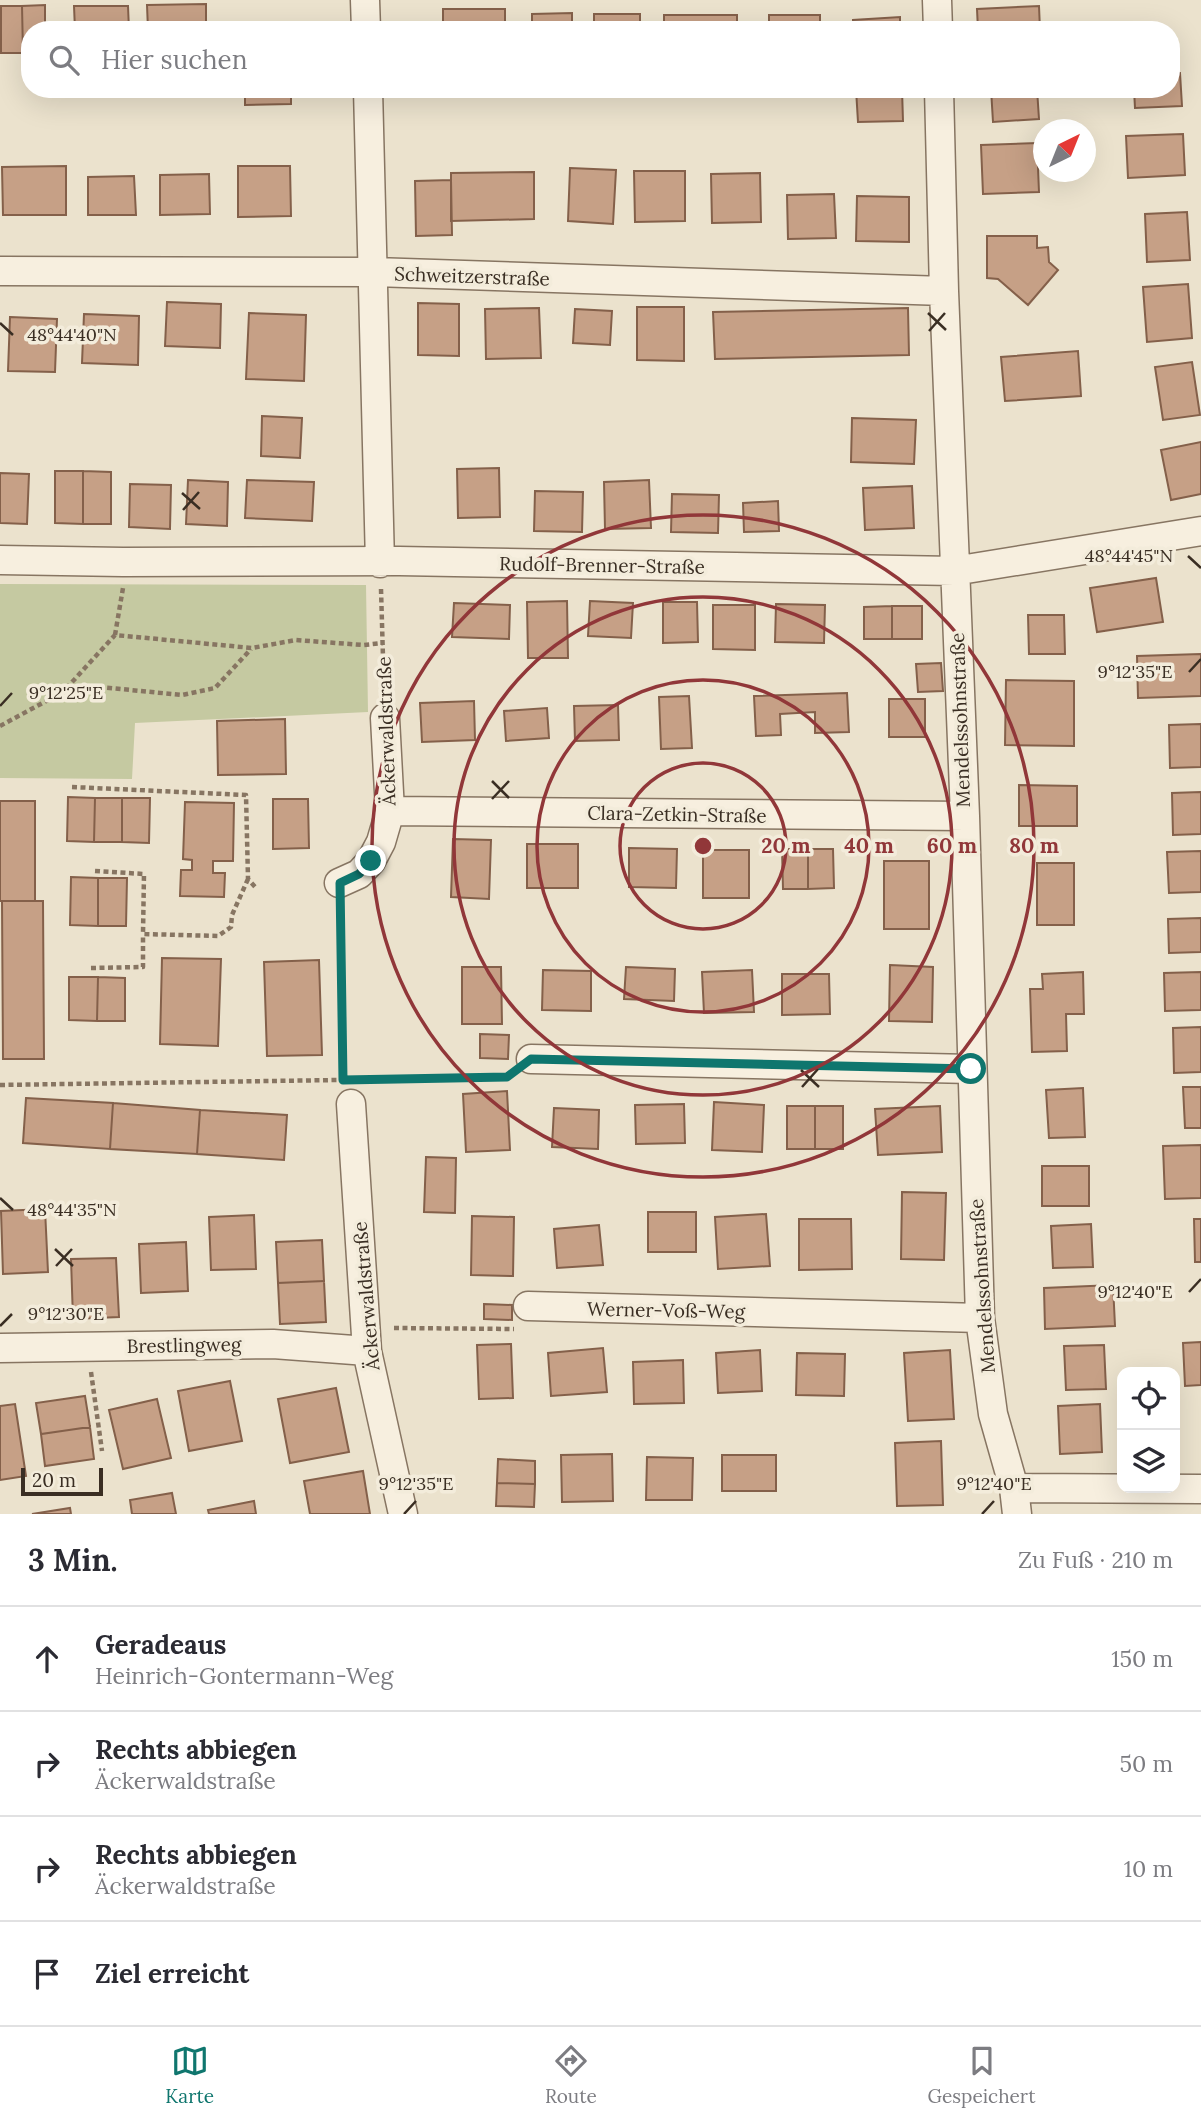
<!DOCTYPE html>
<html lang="de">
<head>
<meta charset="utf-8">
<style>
	:root { --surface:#fff; --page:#f2f2f3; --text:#2b2b33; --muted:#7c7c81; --line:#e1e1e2; --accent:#0f766e }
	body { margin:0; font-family:Lora,serif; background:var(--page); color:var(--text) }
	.controls { position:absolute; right:21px; bottom:21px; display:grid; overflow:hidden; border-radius:14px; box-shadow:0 7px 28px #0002 }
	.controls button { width:63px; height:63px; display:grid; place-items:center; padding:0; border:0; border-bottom:2px solid var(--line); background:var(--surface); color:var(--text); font:35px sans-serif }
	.compass { position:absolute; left:1033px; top:119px; width:63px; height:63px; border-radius:50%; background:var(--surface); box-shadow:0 7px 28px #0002; rotate:43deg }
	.scale { position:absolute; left:21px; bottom:18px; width:82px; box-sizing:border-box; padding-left:7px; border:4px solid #3a2e23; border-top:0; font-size:19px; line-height:24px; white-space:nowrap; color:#3a2e23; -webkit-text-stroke:5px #f3ecdb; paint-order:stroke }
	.stop { position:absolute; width:21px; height:21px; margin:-16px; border:5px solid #0f766e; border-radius:50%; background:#fff }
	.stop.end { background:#0f766e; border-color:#fff; box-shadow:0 2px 7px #0008 }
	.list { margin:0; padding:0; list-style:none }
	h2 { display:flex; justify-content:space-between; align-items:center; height:91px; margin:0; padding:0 28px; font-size:30px }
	h2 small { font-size:23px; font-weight:400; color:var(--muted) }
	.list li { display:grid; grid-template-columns:46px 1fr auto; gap:21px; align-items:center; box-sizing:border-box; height:105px; padding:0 28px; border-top:2px solid var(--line) }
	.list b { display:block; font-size:26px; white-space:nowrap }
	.list p { margin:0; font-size:23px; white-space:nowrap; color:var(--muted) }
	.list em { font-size:23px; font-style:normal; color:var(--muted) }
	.icon { flex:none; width:38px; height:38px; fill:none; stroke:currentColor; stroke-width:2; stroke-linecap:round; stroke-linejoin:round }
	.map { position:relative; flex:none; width:1201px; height:1514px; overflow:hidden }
	.search { position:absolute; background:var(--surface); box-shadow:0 7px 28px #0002; left:21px; right:21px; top:21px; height:77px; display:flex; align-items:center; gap:18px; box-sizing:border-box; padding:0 24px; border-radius:28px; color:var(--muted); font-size:26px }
	.sheet { height:511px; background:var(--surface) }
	nav { display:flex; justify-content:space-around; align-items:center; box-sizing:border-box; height:98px; border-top:2px solid var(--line); background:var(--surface); font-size:19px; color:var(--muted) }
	nav a { display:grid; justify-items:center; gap:4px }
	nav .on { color:var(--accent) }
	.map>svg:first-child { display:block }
</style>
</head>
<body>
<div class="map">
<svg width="1201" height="1514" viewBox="0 0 1201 1514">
	<rect width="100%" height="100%" fill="#ebe2cd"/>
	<!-- green -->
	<path fill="#c5c9a1" d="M0,584L366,585L368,712L135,723L132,779L0,778Z"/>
	<!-- building -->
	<path fill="#c6a086" stroke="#84604a" stroke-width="2" d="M206,4V30H148L147,5Z
		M45,5V30H30V53H23L22,6Z
		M1,6H22L23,53H1Z
		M74,6H128L129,30H75Z
		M1039,6L1040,30H978L977,9Z
		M443,9H505V30H443Z
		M572,13V30H532V14Z
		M594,14H640V30H594Z
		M664,15H737V30H664Z
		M769,15H820V30H769Z
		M900,17V30H853V20Z
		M290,26L291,30H244V27Z
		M1180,73L1182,106L1135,108L1134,89H1171V74Z
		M245,89H291V104L245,105Z
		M856,89H902L903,121L858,122Z
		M991,89H1037L1039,119L993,122Z
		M1183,134L1185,175L1128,178L1126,136Z
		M1037,143L1039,192L983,194L981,145Z
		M66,166V215H3L2,167Z
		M238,166H290L291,216L238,217Z
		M570,168L616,170L613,224L568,221Z
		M634,171H685V221L635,222Z
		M534,172V219L451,221V173Z
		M760,173L761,222L712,223L711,174Z
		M209,174L210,214L160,215V175Z
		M134,176L136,215H88V177Z
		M451,180L452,235L416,236L415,181Z
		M834,194L836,238L788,239L787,195Z
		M857,196L909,197V242L856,241Z
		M1187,212L1190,260L1147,262L1145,214Z
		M987,236H1037V248L1048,247L1049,262L1058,270L1028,305L998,279L987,278Z
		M1188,284L1192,338L1147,342L1143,287Z
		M167,302L221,304L220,348L165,346Z
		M418,303L459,304V356L418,355Z
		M637,307H684V361L637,360Z
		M539,308L541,358L486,359L485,309Z
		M908,308L909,355L715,359L713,312Z
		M575,309L612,311L610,345L573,343Z
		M249,313L306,315L304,381L246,379Z
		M84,314L139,316L138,365L82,363Z
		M10,317L57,319L55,372L8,371Z
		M1078,351L1081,396L1005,401L1001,357Z
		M1192,362L1200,415L1163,420L1155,367Z
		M262,416L302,418L300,458L261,456Z
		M852,418L916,420L914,464L851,462Z
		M1201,442V494L1171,500L1161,450Z
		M499,468L500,517L458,518L457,469Z
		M55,471H83V524L55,523Z
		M83,471L111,472V524H83Z
		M0,473L29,474L27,524L0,523Z
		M188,480L228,482L227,526L186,524Z
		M247,480L314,482L312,521L245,518Z
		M649,480L651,528L605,529L604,482Z
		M130,484L171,485L170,529L129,527Z
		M912,486L914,528L865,530L863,488Z
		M535,491L583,492L582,532L534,531Z
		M672,494L719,495L718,533L671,532Z
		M778,501L779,531L744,532L743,503Z
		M1156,578L1163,622L1097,632L1090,588Z
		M567,601L568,658H528L527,602Z
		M590,601L633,603L631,638L588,636Z
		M663,602H697L698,642L663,643Z
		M454,603L510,605L509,639L452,637Z
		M776,604L825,605L824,643L775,642Z
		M713,605H755V650L713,649Z
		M892,606V639H864V607Z
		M892,606H922V639H892Z
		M1028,615H1064L1065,654H1029Z
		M1201,654V696L1138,698L1137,656Z
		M941,663L943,691L918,692L916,664Z
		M1006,680L1074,681V746L1005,745Z
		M847,693L849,732L815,733V712L780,714L781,735L756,736L754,696Z
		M689,696L692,748L661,749L659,697Z
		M889,699H925V737H889Z
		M474,701L475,740L422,742L420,703Z
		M618,705L619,740L575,741L574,706Z
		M547,708L549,738L506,741L504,711Z
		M285,719L286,774L218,775L217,721Z
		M1201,724V767L1170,768L1169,725Z
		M1019,785L1077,786V826H1019Z
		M1201,792V834L1173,835L1172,793Z
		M68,797L95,798L94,842L67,841Z
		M95,798H122V842H94Z
		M122,798H150L149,843L122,842Z
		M273,799H308L309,848L273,849Z
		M0,801H35V901H0Z
		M185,802L234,803L233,861H213V873H225L224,897L180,896L181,870H192V860L183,859Z
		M453,839L491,840L489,899L451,897Z
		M527,844H578V888H527Z
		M629,848L677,849L676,888L629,887Z
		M782,849H808V889H783Z
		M808,849H833L834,888L808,889Z
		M703,850H749V898H703Z
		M1201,851V892L1169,893L1167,852Z
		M884,861H929V929H884Z
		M1037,863H1074V925H1037Z
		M71,877L98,878V926L70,925Z
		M98,878H127L126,926H98Z
		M2,901H43L44,1059H3Z
		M1201,918V952L1169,953L1168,919Z
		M162,958L221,959L218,1046L160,1044Z
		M319,960L322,1055L267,1056L264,962Z
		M890,965L933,967L932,1022L889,1021Z
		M462,967H501L502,1024H462Z
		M626,967L675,969L674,1001L624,999Z
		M543,970L591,971V1011L542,1010Z
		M752,970L754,1012L704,1013L702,972Z
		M1083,972L1084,1014H1066L1067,1051L1032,1052L1030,989H1043L1042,974Z
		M1201,972V1010L1165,1011L1164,973Z
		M782,974H829L830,1014L782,1015Z
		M69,977H98L97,1021L69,1020Z
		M98,977L125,978V1021H97Z
		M1201,1027V1072L1174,1073L1173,1028Z
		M480,1034L509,1035L508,1059L480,1058Z
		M1183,1087H1201V1128H1185Z
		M1083,1088L1085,1137L1049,1138L1046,1090Z
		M507,1091L510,1150L466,1152L463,1094Z
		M26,1098L113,1103L110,1149L23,1143Z
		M714,1102L764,1105L762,1152L712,1150Z
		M113,1103L200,1110L197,1154L110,1149Z
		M684,1104L685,1143L636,1144L635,1105Z
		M787,1106H815V1149H787Z
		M815,1106H843V1149H815Z
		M940,1106L942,1152L878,1155L875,1109Z
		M554,1108L599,1110L598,1149L552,1147Z
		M200,1110L287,1115L284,1160L197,1154Z
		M1201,1145V1198L1165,1199L1163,1146Z
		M426,1157L456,1158L455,1213L424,1212Z
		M1042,1166H1089V1206H1042Z
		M902,1192L946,1193L944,1260L901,1259Z
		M45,1209L48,1272L3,1274L1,1211Z
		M648,1212H696V1252H648Z
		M766,1214L770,1266L718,1269L715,1217Z
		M254,1215L256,1269L211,1270L209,1217Z
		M472,1216L514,1217L513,1276L471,1275Z
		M799,1219H851L852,1269L799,1270Z
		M1194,1219H1201V1262H1195Z
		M1091,1224L1093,1267L1053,1268L1051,1226Z
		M599,1225L603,1265L557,1268L554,1229Z
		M322,1240L324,1281L278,1283L276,1242Z
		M186,1242L188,1291L141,1293L139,1244Z
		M116,1258L119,1317L73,1319L71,1259Z
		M324,1281L326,1322L280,1324L278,1283Z
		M1113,1285L1115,1326L1045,1329L1044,1288Z
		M484,1304L512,1305V1320L484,1319Z
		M1201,1342V1385L1185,1386L1183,1343Z
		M511,1344L513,1398L479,1399L477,1345Z
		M1104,1345L1106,1389L1066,1390L1064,1346Z
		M603,1348L607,1392L551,1396L548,1353Z
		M760,1350L762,1391L718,1393L716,1353Z
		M950,1350L954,1419L908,1421L904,1353Z
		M797,1353L845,1354L844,1396L796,1395Z
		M683,1360L684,1403L634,1404L633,1362Z
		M230,1381L242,1441L189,1451L178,1391Z
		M336,1388L349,1452L290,1463L278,1399Z
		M85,1396L90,1427L41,1434L36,1403Z
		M157,1399L171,1458L123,1469L109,1410Z
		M15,1404L26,1476L0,1480V1406Z
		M1100,1404L1102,1452L1060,1454L1058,1406Z
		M90,1427L94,1459L45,1466L41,1434Z
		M941,1441L943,1505L897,1506L895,1443Z
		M612,1454L613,1501L562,1502L561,1455Z
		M722,1455H776V1491H722Z
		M647,1457L693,1458L692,1500H646Z
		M498,1459L535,1461V1484L497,1483Z
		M363,1471L370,1514H310L304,1481Z
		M497,1483L535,1484L534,1507L496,1506Z
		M172,1493L176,1514H132L130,1500Z
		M254,1501L256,1514H209L208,1510Z
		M70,1508L71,1514H32Z"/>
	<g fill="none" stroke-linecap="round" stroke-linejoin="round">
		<defs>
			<path id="street" d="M365,0L366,30
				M937,0L938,30
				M368,89L380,563
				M939,89L944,291L965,816L980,1318L993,1414L1014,1488L1017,1514
				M0,271L374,272L944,291
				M0,560L123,562L399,561L954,571L1201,531
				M390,811L965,816
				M339,883L359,874L371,861L381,842L390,811L385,718
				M531,1059L971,1069
				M351,1104L367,1351L403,1514
				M528,1306L980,1318
				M0,1348L273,1344L367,1351
				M1014,1488L1201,1489"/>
		</defs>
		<!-- street casing -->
		<use href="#street" stroke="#877562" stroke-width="31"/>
		<!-- path -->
		<path stroke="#877562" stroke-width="4.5" stroke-dasharray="5 3.5" stroke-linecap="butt" d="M381,589L384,692
			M115,635L123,588
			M65,692L100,687L182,695L215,688L251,649
			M0,726L63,692L115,635L252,648L296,640L364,645L383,643
			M72,787L246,795L248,879L257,889
			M95,871L144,874L143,934L218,936L231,927L232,915L248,879
			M339,907L343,1080
			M91,968L143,967V934
			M363,1080L507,1077L511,1074
			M0,1085L337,1080
			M394,1328L514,1329
			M91,1372L102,1451"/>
		<!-- street -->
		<use href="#street" stroke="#f7efdf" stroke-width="28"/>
	</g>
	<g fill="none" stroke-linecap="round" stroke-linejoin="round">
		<!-- route -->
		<path stroke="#0f766e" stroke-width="9" d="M371,861L359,874L340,883L343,1080L507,1077L531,1059L971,1069"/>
	</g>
	<!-- ticks -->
	<path fill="none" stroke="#3a2e23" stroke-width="2.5" d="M928,313L946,330M0,323L13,335M929,331L945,313M182,493L200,509M183,510L199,492M1188,556L1201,568M1189,672L1201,659M0,706L12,693M492,781L509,798M492,799L509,781M801,1070L819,1087M802,1087L818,1069M0,1198L13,1210M55,1249L73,1266M56,1266L72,1249M1189,1292L1201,1279M0,1326L12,1314M404,1514L416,1501M982,1514L994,1501"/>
	<!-- distance rings -->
	<g fill="none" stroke="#913739" stroke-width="3.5">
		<circle cx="703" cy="846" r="83"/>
		<circle cx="703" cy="846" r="166"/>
		<circle cx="703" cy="846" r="249"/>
		<circle cx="703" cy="846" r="331"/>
	</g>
	<g text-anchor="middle" stroke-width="7" stroke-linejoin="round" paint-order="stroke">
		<!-- street labels -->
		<g font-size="19" fill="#3a2e23" stroke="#f3ecdb">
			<text transform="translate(472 276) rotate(2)" y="7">Schweitzerstraße</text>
			<text transform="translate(602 565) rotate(1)" y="7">Rudolf-Brenner-Straße</text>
			<text transform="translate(960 720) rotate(-92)" y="7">Mendelssohnstraße</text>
			<text transform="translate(386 731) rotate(-92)" y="7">Äckerwaldstraße</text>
			<text transform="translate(677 814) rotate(1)" y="7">Clara-Zetkin-Straße</text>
			<text transform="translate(982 1286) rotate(-94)" y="7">Mendelssohnstraße</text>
			<text transform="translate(366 1296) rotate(-95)" y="7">Äckerwaldstraße</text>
			<text transform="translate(666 1310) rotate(1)" y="7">Werner-Voß-Weg</text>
			<text transform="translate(184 1345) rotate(-1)" y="7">Brestlingweg</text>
		</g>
	</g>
	<g font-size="18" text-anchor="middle" fill="#3a2e23" stroke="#f3ecdb" stroke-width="7" stroke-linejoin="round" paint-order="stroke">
		<text x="72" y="341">48°44'40"N</text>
		<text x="1129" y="562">48°44'45"N</text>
		<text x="1135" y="678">9°12'35"E</text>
		<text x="66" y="699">9°12'25"E</text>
		<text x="72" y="1216">48°44'35"N</text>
		<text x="1135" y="1298">9°12'40"E</text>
		<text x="66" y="1320">9°12'30"E</text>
		<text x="416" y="1490">9°12'35"E</text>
		<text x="994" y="1490">9°12'40"E</text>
	</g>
	<circle cx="703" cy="846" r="10" fill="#913739" stroke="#f3ecdb" stroke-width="3.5"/>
	<g font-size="21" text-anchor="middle" font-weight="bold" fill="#913739" stroke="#f3ecdb" stroke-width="7" stroke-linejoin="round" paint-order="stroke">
		<text x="786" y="853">20 m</text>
		<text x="869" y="853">40 m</text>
		<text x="952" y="853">60 m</text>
		<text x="1034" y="853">80 m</text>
	</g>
</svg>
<div class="controls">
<button><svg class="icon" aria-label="locate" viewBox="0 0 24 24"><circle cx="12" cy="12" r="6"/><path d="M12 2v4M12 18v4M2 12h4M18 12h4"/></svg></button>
<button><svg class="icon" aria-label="layers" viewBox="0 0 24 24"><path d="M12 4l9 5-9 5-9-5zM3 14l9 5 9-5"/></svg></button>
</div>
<svg class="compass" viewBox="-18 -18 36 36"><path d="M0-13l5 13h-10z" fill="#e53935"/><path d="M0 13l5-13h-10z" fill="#7c7c81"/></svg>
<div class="scale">20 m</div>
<div class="stop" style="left:971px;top:1069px"></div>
<div class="stop end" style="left:371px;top:861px"></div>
<div class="search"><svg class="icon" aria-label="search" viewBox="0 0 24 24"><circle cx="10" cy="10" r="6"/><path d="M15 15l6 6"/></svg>Hier suchen</div>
</div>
<section class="sheet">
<h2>3 Min.<small>Zu Fuß · 210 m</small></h2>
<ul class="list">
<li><svg class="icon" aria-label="ahead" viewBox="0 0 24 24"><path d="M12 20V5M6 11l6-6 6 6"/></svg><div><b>Geradeaus</b><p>Heinrich-Gontermann-Weg</p></div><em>150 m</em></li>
<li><svg class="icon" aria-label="right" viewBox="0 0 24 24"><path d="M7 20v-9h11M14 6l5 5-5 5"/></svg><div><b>Rechts abbiegen</b><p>Äckerwaldstraße</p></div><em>50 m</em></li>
<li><svg class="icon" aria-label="right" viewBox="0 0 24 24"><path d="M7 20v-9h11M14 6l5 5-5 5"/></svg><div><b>Rechts abbiegen</b><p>Äckerwaldstraße</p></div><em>10 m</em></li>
<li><svg class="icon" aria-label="arrive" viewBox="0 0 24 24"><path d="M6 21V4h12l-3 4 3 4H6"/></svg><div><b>Ziel erreicht</b></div></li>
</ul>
</section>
<nav>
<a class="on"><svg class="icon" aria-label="map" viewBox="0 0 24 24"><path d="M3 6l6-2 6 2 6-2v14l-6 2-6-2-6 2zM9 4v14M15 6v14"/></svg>Karte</a>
<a><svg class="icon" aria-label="directions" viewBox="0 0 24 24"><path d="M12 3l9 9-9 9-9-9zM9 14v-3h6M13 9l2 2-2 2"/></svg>Route</a>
<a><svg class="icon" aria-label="saved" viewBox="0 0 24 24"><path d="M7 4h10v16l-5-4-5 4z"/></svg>Gespeichert</a>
</nav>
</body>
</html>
